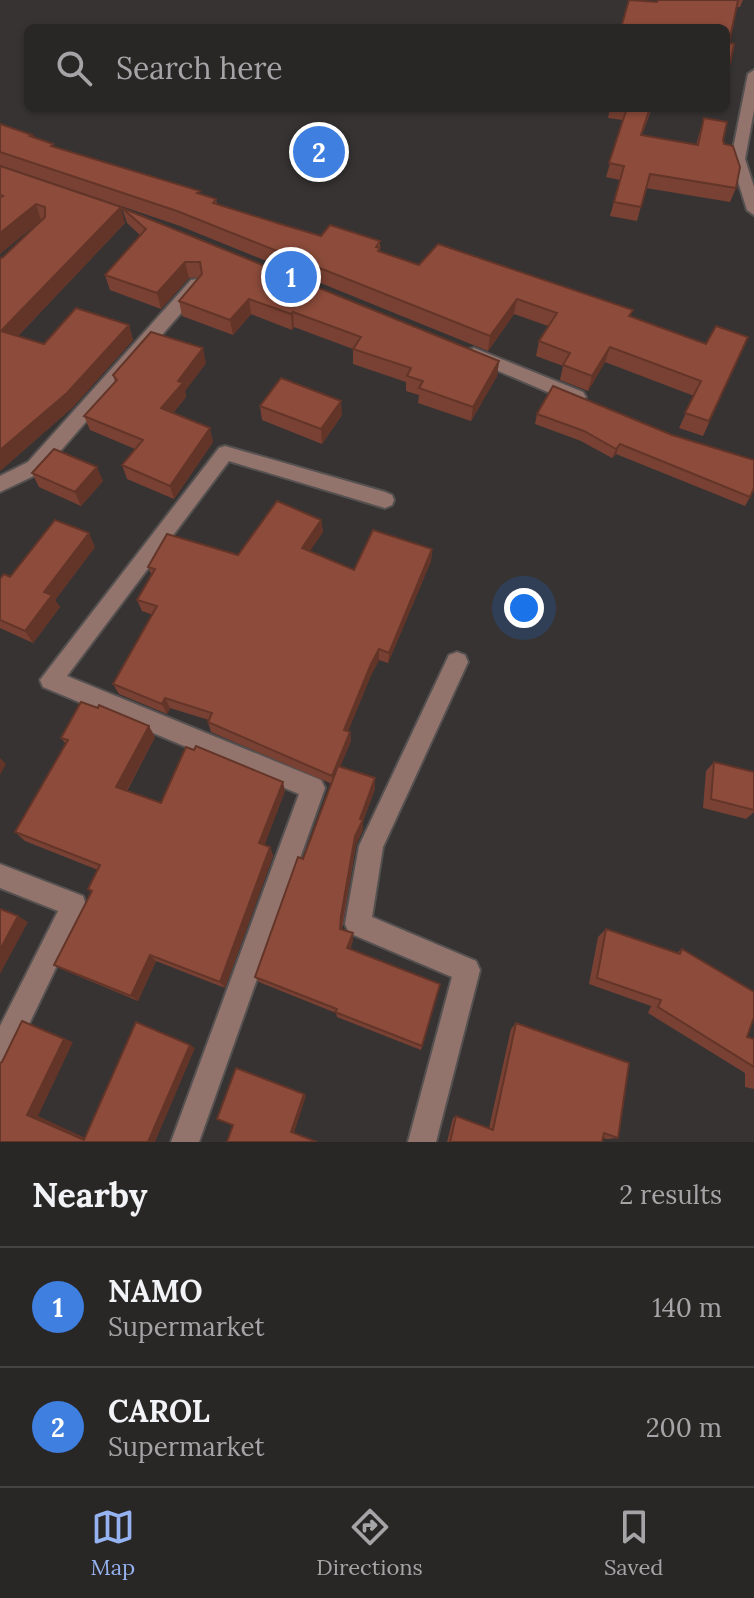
<!DOCTYPE html>
<html lang="en">
<head>
<meta charset="utf-8">
<style>
	:root { --surface:#292626; --page:#312e2e; --text:#f1f3f6; --muted:#a5a5a7; --line:#454343; --accent:#95b2f1 }
	body { margin:0; font-family:Lora,serif; background:var(--page); color:var(--text) }
	.you { position:absolute; left:524px; top:608px; width:28px; height:28px; margin:-20px; border:6px solid #fff; border-radius:50%; background:#1a73e8; box-shadow:0 0 0 12px #1a73e833 }
	.badge { display:grid; place-items:center; width:52px; height:52px; border-radius:50%; background:var(--accent); color:#fff; font-size:26px; font-weight:700 }
	.pin { position:absolute; translate:-50% -50%; border:4px solid #fff; box-shadow:0 2px 8px #0006 }
	.list { margin:0; padding:0; list-style:none }
	h2 { display:flex; justify-content:space-between; align-items:center; height:104px; margin:0; padding:0 32px; font-size:34px }
	h2 small { font-size:26px; font-weight:400; color:var(--muted) }
	.list li { display:grid; grid-template-columns:52px 1fr auto; gap:24px; align-items:center; box-sizing:border-box; height:120px; padding:0 32px; border-top:2px solid var(--line) }
	.list b { display:block; font-size:30px; white-space:nowrap }
	.list p { margin:0; font-size:26px; white-space:nowrap; color:var(--muted) }
	.list em { font-size:26px; font-style:normal; color:var(--muted) }
	.icon { flex:none; width:44px; height:44px; fill:none; stroke:currentColor; stroke-width:2; stroke-linecap:round; stroke-linejoin:round }
	.map { position:relative; flex:none; width:754px; height:1142px; overflow:hidden }
	.search { position:absolute; background:var(--surface); box-shadow:0 2px 6px #0004; left:24px; right:24px; top:24px; height:88px; display:flex; align-items:center; gap:20px; box-sizing:border-box; padding:0 28px; border-radius:12px; color:var(--muted); font-size:30px }
	.sheet { height:344px; background:var(--surface) }
	nav { display:flex; justify-content:space-around; align-items:center; box-sizing:border-box; height:112px; border-top:2px solid var(--line); background:var(--surface); font-size:22px; color:var(--muted) }
	nav a { display:grid; justify-items:center; gap:4px }
	nav .on { color:var(--accent) }
	.map>svg:first-child { display:block }
</style>
</head>
<body>
<div class="map">
<svg width="754" height="1142" viewBox="0 0 754 1142">
	<rect width="100%" height="100%" fill="#373333"/>
	<g fill="none" stroke-linecap="round" stroke-linejoin="round">
		<defs>
			<path id="minor" d="M754,70V110L745,159L754,187V215L747,210L731,159L748,74Z
				M197,279L203,280V288L42,472L0,492V476L28,462L191,280Z
				M474,348L583,392L586,397L577,403L571,402L468,358L466,354L468,350Z
				M225,446L385,492L392,495L394,500L392,505L385,508L229,461L67,676L321,780L325,788L199,1142H171L299,794L43,687L40,680L219,448Z
				M457,652L465,655L468,662L383,847L372,917L476,961L480,970L436,1142H408L452,977L349,933L345,924L359,846L449,655Z
				M0,864L83,896L86,905L10,1064L0,1067V1026L58,911L0,888Z"/>
		</defs>
		<!-- minor casing -->
		<use href="#minor" stroke="#555151" stroke-width="4"/>
		<!-- minor -->
		<use href="#minor" fill="#93746c" fill-rule="evenodd"/>
	</g>
	<!-- wall -->
	<path fill="#794133" d="M658,0H743L740,7H737L729,43L730,64L726,76V28L657,2Z
		M610,108H652L642,135L696,145L704,118L723,140L736,188L730,202L646,188L637,221L610,216L620,180L606,177L623,120L608,118Z
		M0,124L32,135L33,137L53,144L54,147L216,199L217,204L277,223L321,236L380,241V252L419,265L630,317L706,344L748,337L703,436L679,428L694,396L605,362L588,391L560,380L563,366L536,356L539,341L548,326L514,314L488,351L180,226L0,165Z
		M0,166L125,223L18,336L44,344L129,325L133,340L73,407L0,471L2,258L41,220L0,254Z
		M122,208L499,361L497,376L471,421L418,403L419,395L406,391V382L353,364V349L294,327L292,330L251,314L233,335L182,316L179,301L200,277L189,278L161,309L110,290L105,275L140,235L127,223Z
		M206,363L185,391L186,397L173,413L213,442L174,499L127,479L122,465L135,449L90,430L84,416L115,382L113,375Z
		M553,386L750,497L745,506L616,454L612,458L581,441L535,424L537,414Z
		M260,406L342,415L322,444L262,420Z
		M32,473L103,481L81,506L39,487Z
		M321,520L323,532L309,551L354,570L432,549L431,561L388,663L379,660L371,675L348,731L350,732L351,741L340,766L375,778V789L363,821V830L356,845L342,929L353,940L350,950L440,984L421,1050L337,1017L336,1013L259,982L255,977L332,784L211,732L208,722L209,720L170,708L167,714L119,694L113,684L153,615L142,611L137,600L152,576L148,567L238,555Z
		M95,547L55,600L60,607L33,643L0,628V579Z
		M155,737L127,791L161,803L285,791L264,845L270,847L273,856L225,988L156,961L138,1001L64,970L54,965L91,892L88,889L98,870L25,841L15,832L66,744L61,738Z
		M714,762L754,772V812L746,819L703,808L706,771Z
		M606,929L677,953L682,949L747,1037L754,1039V1089L745,1087V1073L648,1013L651,1006L589,984L598,937Z
		M516,1023L618,1138L607,1139L603,1138L602,1142H447L453,1118L456,1116L489,1128L511,1029Z"/>
	<!-- shaded-wall -->
	<path fill="#633529" d="M36,204L41,220L0,254V233Z
		M121,207L125,223L8,346L1,331Z
		M185,262L189,278L161,309L157,293Z
		M249,299L251,314L233,335L230,320Z
		M517,299L514,314L488,351L490,336Z
		M293,312L294,327L292,330L291,314Z
		M129,325L133,340L73,407L0,471V450Z
		M610,347L605,362L588,391L592,376Z
		M203,348L206,363L185,391L186,397L165,423L161,408L178,381Z
		M499,361L497,376L471,421L473,407Z
		M341,401L342,415L322,444L321,429Z
		M210,428L213,442L174,499L170,486Z
		M620,444L616,454L612,458L616,449Z
		M97,467L103,481L81,506L75,492Z
		M321,520L323,532L304,560L302,548Z
		M89,533L95,547L55,600L60,607L33,643L25,631L44,592Z
		M432,549L431,561L388,663L389,653Z
		M379,649V660L371,675L345,739L344,730L371,664Z
		M165,698L170,708L167,714L162,704Z
		M149,726L155,737L123,797L116,787Z
		M350,732L351,741L333,784L332,776Z
		M0,758L6,764L0,775Z
		M375,778V789L363,821V830L356,845L342,923L341,936V916L355,836L360,819Z
		M283,782L285,791L262,852L259,843Z
		M270,847L273,856L225,988L220,982Z
		M18,916L28,922L0,974V950Z
		M353,933V940L348,955L347,948Z
		M150,955L156,961L138,1001L131,996Z
		M22,1021L73,1042L38,1116L92,1141L84,1140L27,1115Z
		M190,1045L195,1048L155,1142H148Z
		M304,1094L306,1096L294,1133L291,1132Z"/>
	<!-- building -->
	<path fill="#8d4c3b" stroke="#633529" stroke-width="2" d="M629,0L657,2L658,0H738L729,43L734,44L730,64L726,63V28H621Z
		M627,108H650L641,135L698,145L704,118L727,122L723,140L724,144L733,146L740,167L736,188L650,174L641,207L614,202L624,166L609,163Z
		M0,124L32,135L30,136L53,144L51,146L200,191L197,193L216,199L213,203L277,223L321,236L330,225L380,241L376,247L380,248L378,251L419,265L438,244L633,310L629,316L706,344L716,326L748,337L709,421L685,413L701,381L610,347L592,376L563,365L570,353L539,341L557,313L517,299L490,336L177,211L0,152Z
		M0,166L121,207L1,331L44,344L76,308L129,325L67,393L0,450V258H2L45,217V207L36,204L0,233V198L3,196L0,195Z
		M122,208L499,361L473,407L419,388L423,381L407,376L411,368L353,349L361,337L293,312L291,314L249,299L230,320L179,301L202,274L200,262H185L157,293L105,275L146,229Z
		M151,332L203,348L178,381L183,383L161,408L210,428L170,486L122,465L143,440L84,416L117,380L113,375Z
		M281,378L341,401L321,429L260,406Z
		M553,386L672,435L754,460V488L750,497L620,444L616,449L584,431L537,414Z
		M54,449L97,467L75,492L32,473Z
		M277,501L321,520L302,548L354,570L373,530L432,549L389,653L379,649L371,664L344,730L350,732L332,776L208,722L212,713L165,698L162,704L113,684L157,606L137,600L155,569L148,567L167,534L238,555Z
		M55,520L89,533L44,592L52,595L25,631L0,620V579L4,574L10,577Z
		M81,702L98,708L99,705L149,726L116,787L161,803L186,747L194,750L196,746L283,782L259,843L270,847L220,982L150,955L131,996L54,965L92,891L88,889L100,865L15,832L68,740L61,738Z
		M714,762L754,772V810L711,799Z
		M338,766L375,778L360,819L363,820L355,836L341,916L340,929L353,933L347,948L440,984L422,1046L335,1012L337,1009L255,977L298,857L303,859Z
		M0,909L18,916L0,950Z
		M606,929L680,954L682,949L754,992V1017L747,1037L754,1039V1067L658,1007L661,1000L597,978Z
		M22,1021L64,1039L27,1115L84,1140L136,1022L190,1045L148,1142H0V1063L2,1062Z
		M516,1023L629,1063L618,1138L604,1133L602,1142H450L456,1116L493,1130Z
		M236,1068L304,1094L291,1132L317,1142H227L233,1125L217,1119Z"/>
</svg>
<div class="you"></div>
<div class="pin badge" style="left:291px;top:277px;background:#3f7fe0">1</div>
<div class="pin badge" style="left:319px;top:152px;background:#3f7fe0">2</div>
<div class="search"><svg class="icon" aria-label="search" viewBox="0 0 24 24"><circle cx="10" cy="10" r="6"/><path d="M15 15l6 6"/></svg>Search here</div>
</div>
<section class="sheet">
<h2>Nearby<small>2 results</small></h2>
<ul class="list">
<li><span class="badge" style="background:#3f7fe0">1</span><div><b>NAMO</b><p>Supermarket</p></div><em>140 m</em></li>
<li><span class="badge" style="background:#3f7fe0">2</span><div><b>CAROL</b><p>Supermarket</p></div><em>200 m</em></li>
</ul>
</section>
<nav>
<a class="on"><svg class="icon" aria-label="map" viewBox="0 0 24 24"><path d="M3 6l6-2 6 2 6-2v14l-6 2-6-2-6 2zM9 4v14M15 6v14"/></svg>Map</a>
<a><svg class="icon" aria-label="directions" viewBox="0 0 24 24"><path d="M12 3l9 9-9 9-9-9zM9 14v-3h6M13 9l2 2-2 2"/></svg>Directions</a>
<a><svg class="icon" aria-label="saved" viewBox="0 0 24 24"><path d="M7 4h10v16l-5-4-5 4z"/></svg>Saved</a>
</nav>
</body>
</html>
